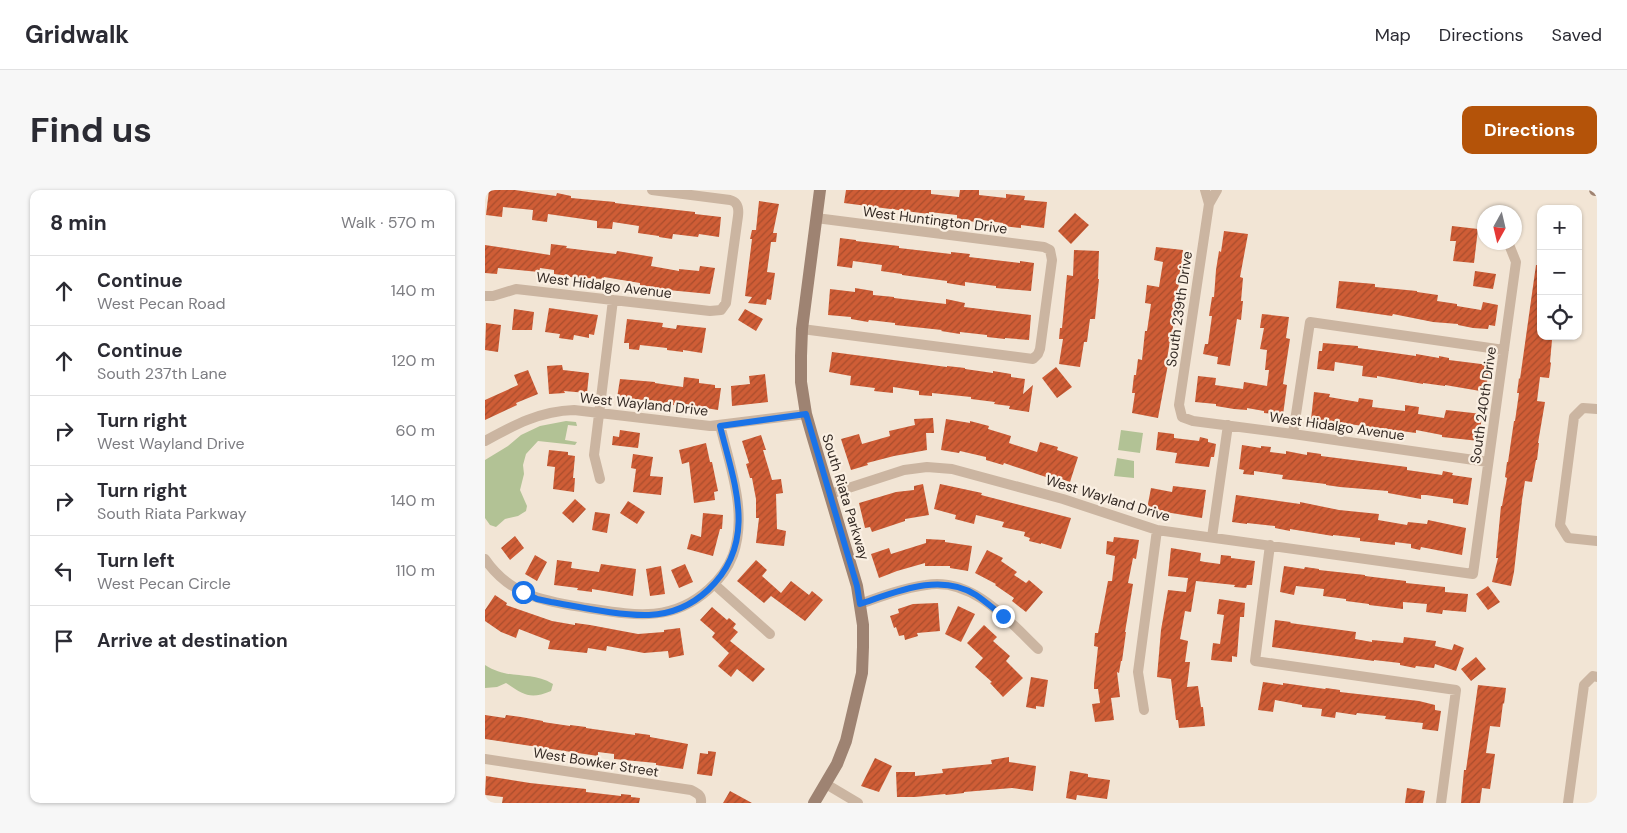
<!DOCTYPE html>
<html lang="en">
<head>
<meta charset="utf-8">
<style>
	:root { --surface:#fff; --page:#f7f7f7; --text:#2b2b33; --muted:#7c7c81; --line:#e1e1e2; --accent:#b45309 }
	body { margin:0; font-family:"DM Sans",sans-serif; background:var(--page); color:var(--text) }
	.controls { position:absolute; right:15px; top:15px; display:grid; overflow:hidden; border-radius:10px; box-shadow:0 1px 4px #0004 }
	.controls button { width:45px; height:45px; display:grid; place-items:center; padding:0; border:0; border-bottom:1px solid var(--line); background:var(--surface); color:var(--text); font:25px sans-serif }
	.compass { position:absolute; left:992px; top:15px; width:45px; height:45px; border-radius:50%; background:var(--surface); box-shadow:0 1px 4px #0004; rotate:188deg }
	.stop { position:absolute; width:15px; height:15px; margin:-11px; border:4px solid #1a73e8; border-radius:50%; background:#fff }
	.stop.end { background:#1a73e8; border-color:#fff; box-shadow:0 1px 5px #0008 }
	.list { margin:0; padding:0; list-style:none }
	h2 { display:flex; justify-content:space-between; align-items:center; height:65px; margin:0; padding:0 20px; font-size:21px }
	h2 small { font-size:16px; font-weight:400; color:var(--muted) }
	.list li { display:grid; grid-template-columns:32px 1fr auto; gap:15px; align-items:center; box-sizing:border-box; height:70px; padding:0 20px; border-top:1px solid var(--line) }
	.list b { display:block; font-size:19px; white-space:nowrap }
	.list p { margin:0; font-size:16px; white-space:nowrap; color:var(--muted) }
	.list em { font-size:16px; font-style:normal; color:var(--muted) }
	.icon { flex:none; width:28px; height:28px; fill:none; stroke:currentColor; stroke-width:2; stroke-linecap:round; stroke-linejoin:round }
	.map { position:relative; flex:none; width:1112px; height:613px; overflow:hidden; border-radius:10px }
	header { display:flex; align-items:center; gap:30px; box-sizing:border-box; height:70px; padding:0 25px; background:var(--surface); border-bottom:1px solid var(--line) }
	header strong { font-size:24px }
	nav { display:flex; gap:28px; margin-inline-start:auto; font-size:18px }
	.intro { display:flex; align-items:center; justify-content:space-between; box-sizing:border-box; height:120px; padding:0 30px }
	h1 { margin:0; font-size:35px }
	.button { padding:12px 22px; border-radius:10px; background:var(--accent); color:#fff; font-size:18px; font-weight:700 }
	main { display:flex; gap:30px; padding:0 30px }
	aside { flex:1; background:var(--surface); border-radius:10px; box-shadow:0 1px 4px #0004 }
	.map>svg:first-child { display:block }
</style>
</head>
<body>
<header>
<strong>Gridwalk</strong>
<nav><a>Map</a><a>Directions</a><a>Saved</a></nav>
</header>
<div class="intro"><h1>Find us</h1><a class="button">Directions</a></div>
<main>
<aside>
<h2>8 min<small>Walk · 570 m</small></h2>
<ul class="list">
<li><svg class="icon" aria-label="ahead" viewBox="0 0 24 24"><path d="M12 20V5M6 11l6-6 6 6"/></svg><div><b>Continue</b><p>West Pecan Road</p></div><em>140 m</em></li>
<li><svg class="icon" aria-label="ahead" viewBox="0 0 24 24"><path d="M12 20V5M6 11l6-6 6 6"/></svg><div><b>Continue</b><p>South 237th Lane</p></div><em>120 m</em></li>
<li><svg class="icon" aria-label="right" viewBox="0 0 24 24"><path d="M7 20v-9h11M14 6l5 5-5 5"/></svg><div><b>Turn right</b><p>West Wayland Drive</p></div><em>60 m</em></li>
<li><svg class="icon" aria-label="right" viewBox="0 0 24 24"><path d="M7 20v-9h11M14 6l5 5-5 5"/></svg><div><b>Turn right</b><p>South Riata Parkway</p></div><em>140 m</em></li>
<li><svg class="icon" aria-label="left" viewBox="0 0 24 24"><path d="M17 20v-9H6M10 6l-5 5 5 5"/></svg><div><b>Turn left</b><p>West Pecan Circle</p></div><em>110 m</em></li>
<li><svg class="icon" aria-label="arrive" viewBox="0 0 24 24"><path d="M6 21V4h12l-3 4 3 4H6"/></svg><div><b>Arrive at destination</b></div></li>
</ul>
</aside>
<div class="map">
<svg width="1112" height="613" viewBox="0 0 1112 613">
	<defs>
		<pattern id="building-hatch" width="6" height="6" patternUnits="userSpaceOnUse" patternTransform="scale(1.25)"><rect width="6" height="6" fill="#cf5d36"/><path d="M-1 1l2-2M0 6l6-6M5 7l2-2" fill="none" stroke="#a94d2d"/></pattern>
	</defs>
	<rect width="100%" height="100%" fill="#f2e5d5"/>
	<!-- park -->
	<path fill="#b2c295" d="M81,231L91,232L92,236L83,235L80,250L92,252L90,255L53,251L41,264L38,275L39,284L35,300L42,316L41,321L33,326L20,329L11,337L5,335L0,328V270L23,256L36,245L55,236Z
		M636,240L658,243L655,263L633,260Z
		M632,268L649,271V288L629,286Z
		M0,475C25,491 44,480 68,494L66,501C45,510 39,505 21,493L12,497L0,498Z"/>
	<!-- building -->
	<path fill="url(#building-hatch)" d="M4,0H30L71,6L72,3L86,6V8L130,12V13L210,22V24L236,27L234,47L214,44L213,47L188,44L187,49L174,47V46L153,43L154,36L128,32L127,39L112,38V31L63,24L62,32L47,30L48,20L18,17L17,27L1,25Z
		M361,0H446V4L474,7L475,0H494V5L521,8V4L540,6L539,10L562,12L559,38L536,35V38L518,36V33L491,29L490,32L472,29V25L444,22V24L359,13Z
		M274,11L294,14L288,43H292L291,52H286L282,82L290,83L286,110L282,109L281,115L263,113L267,107L260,106L267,49H265L267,40H271Z
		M590,23L604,35L586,54L573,41Z
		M967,36L993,39L989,73L968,71L971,51H965Z
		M739,41L763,44L755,87L758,88L756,111H758L756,130L752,129L745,176L732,174L733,167L718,164L720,154H723L727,126H724L727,107H729L731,80L734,61L736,62Z
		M355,48L371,50V51L414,56V58L466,64V62L485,64L484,67L535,73V71L549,73L546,101L511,98V96L480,92V96L462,93V91L417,85V84L396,81L397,75L368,71L367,78L352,76Z
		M66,54L82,56L81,58L131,64L132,61L168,67L166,76L194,81V79L214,81L215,76L230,78L225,104L183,100L155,95V93L119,87V89L85,87V86L69,84V80L55,78L54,82L13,78L12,84L0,83V55L65,65Z
		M671,57L698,60L696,78H698L695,93H694L686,151H685L682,169H684L673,228L647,223L650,203H647L649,185H651L653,169L657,170L660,141H662L666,114L660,113L662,95L674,97L678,72L669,70Z
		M589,60L614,61L613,89H614L610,129H605L602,152H599L595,177L574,174L578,149H574L575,138H577L582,85L588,86Z
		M1051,75H1056V148L1067,150L1065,172L1066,173L1064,188L1055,187L1052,211L1060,212L1053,253H1054L1052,270H1051L1047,292L1040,291L1037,310L1029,382L1026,396L1007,392L1013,368H1011L1016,316H1017L1022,288L1020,287L1022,272H1023L1029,231H1030L1034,203H1032L1034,188L1035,189Z
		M990,81L1011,84L1008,99L988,96Z
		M854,91L890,94V97L932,101V102L953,105L952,111L972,114V116L996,120L998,112L1013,115L1010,136L1004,135L1003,139L988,138L973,135V134L948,132L908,124L907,126L851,118Z
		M370,98L388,101V105L409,107V108L461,114V109L480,113L479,117L546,125L544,150L520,148V149L502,147V145L475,142V144L456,141L457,140L410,135V133L384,130L383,132L366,129V127L343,125L345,99L370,102Z
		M64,118L113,125L109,145L104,144V148L89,145L88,150L74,148L75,144L60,142Z
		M29,119L49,122L47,140H27Z
		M260,119L278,129L271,141L253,130Z
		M777,124L804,127L801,148L805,149L798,194L802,195L798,225L779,223V221L762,218V220L749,219L731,216V214L710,212L713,186L731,188L730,195L758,199L759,192L782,196L784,180H780L782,160L775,159L779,138H775Z
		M142,129L178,133L177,137L191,139L192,135L221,138L217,163L198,160V162L182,160V158L155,155L154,160L144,159V153H139Z
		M1,133L16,135L13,162L0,160Z
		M838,153L873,156V158L931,166V164L954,168V166L964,168V170L1004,175L1001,202L960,195V196L938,193V194L892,186V188L877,186L878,176L850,172L849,181L832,179L834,161H837Z
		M347,162L462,177V176L480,178V179L508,183V181L526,184V187L540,189L538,204L548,195L544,222L524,219L525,216L509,214L510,212L486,209V207L447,203V206L434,205V201L408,197V203L389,201L390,198L365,195L366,186L344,182Z
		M77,175L78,180L104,183L102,203L79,201L80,203L64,204L62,176Z
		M571,177L587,197L572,208L557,188Z
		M43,180L53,204L31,213L32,215L0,230V210L33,195L29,185Z
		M280,184L283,212L247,216L246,196L265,194L264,186Z
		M199,187L214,189V193L230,195V198H236L233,220L189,213V215L173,213V211L132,208L135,189L170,192V193L198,197Z
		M829,202L845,204L844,207L873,212L874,208L888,210L887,217L920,221V215L934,217L933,224L959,228L961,220L997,224L994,251L957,247V245L931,240V243L826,229Z
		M448,228L449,243H441L442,260L409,266L382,273L383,275L366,280L356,249L374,244L377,254L405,246L404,241L430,235L429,229Z
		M461,229L485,233V231L504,236L503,239L526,246L524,253L552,262L555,252L573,257L572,260L593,267L585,292L565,285L564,288L519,273L518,275L501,270V267L475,261L474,263L456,260Z
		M135,240L155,243L153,258L127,255L128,246L134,247Z
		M673,242L689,244V248L714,251L715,247L723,249V252L731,254L729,267H726L724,277L690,273L692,263L671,260Z
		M276,245L281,260H278L287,290L296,289L298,303L291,304L292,339L301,341L299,356L271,353L274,328H271V309L267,288H265L261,274L264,273L257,251Z
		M221,253L225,272H227L233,301L229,302L230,310L209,313L204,272L197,274L194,260Z
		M757,255L776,258V256L786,257L785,262L801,264V261L822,265V262L836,264V266L922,277V280L957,285L958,281L968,283L967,285L987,288L983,315L968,313V309L941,305H936V309L903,303V301L855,297L841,295V294L797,289L798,285L769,281V285L758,284L759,280L754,279Z
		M64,260L83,262V265L90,266L88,288H90L89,302L68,299L70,277L62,276Z
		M148,264L168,267L165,286L178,287L176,305L148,302L151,279L146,278Z
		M438,294L444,325L420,329V331L387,342L385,337L380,338L374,313L411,302L429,300V296Z
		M455,294L497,303L496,305L586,328L576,359L556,353V354L544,351L545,348L539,346L540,342L517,337L519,332L491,325L489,334L470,329L471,325L449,319Z
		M688,296L721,300L717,328L662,319L666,298L687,302Z
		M751,305L815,314V312L854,320L894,324L893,330L922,335L923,332L942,334L943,330L981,338L977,365L936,357L935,360L926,358V354L910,352V355L875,351V348L848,345V346L805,339V341L790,338V336L762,333V334L747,332Z
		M90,309L101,319L88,333L77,323Z
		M143,311L160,322L152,334L135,323Z
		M110,322L125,324L122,343L107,340Z
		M218,323L238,325L237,339H235L228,366L202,359L206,344L216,347Z
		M30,346L39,358L25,370L16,358Z
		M629,347L654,350L651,369L648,368L643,393L648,394L640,442H641L637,471H636L634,483L632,482L635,507L626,508L629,530L610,532L607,514L615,513L613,499H609V494L613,457L609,456L610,443H613L623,391H627L630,366L621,364L622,351L628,352Z
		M441,349L460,350V352L487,356L483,381L465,378V376H440V373L412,381L394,388L386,364L404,358L406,364L441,353Z
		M686,358L716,363L715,371L720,372L735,374L736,365L746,366V368L770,371L767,395H762L761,398L749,397L750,395L711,391L706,422L700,421L695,449L703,451L700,472H705L702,497L713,496L716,517H718L720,536L694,538L693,530H691L686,489L672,487L676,440L683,400L701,402L703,388L683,386Z
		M502,360L518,368L516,371L532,382L529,385L541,393L544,390L558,402L541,422L527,411L529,408L510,395L511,394L490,383Z
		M50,365L62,372L52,391L40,384Z
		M72,370L87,372L86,378L114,382L116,374L151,379L148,406L107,399V402L92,400L93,398L69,395Z
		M271,370L282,380L277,386L296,403L306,391L324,405L327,401L338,410L320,431L286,406L279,413L252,391Z
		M200,374L208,392L194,398L186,380Z
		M176,376L180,404L165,406L161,379Z
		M799,376L819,379L820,377L834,379V380L880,385V386L921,391V393L960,397V402L983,404L981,422L958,420L957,424L941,422L942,414L918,412V419L884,415V414L861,411V409L838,406L839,399L811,396L809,405L795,402Z
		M1003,396L1015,412L1003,420L991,404Z
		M10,405L22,413L21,415L67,431L90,435V433L105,435L153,444L179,442V440L195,438L199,465L184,468L183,461L159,463L122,456L121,461L103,458L102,463L63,459L65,451L34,439L31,448L16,442L0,431V420Z
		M734,409L760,413L759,427H755L752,467L747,466V472L726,470L728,453L735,454L739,425L732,424Z
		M453,413L455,441L432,443L433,446L420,450L419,445L414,446L411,437L409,438L405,426L414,423L413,419L428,414Z
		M473,416L490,424L476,452L460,444Z
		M227,417L242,430L244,428L251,434L248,438L253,442L245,451L280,479L268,492L252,479L246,487L233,476L244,463L227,447L230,443L215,430Z
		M790,430L806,432L805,433L871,442L870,449L887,452V450L918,453L919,447L951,451L950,456L967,460L969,454L979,458L971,481L950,474L949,478L931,476L930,478L915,475V473L889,470V471L787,457Z
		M499,435L512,447L508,451L525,466L521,471L538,488L518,507L505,493L507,492L490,477L498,468L482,453Z
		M991,467L1001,479L986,491L976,479Z
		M546,487L563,490L559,517L551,516V519L541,517Z
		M778,492L798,495V493L840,499L841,498L855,500V502L934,511L950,515V520L956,521L953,541L937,539L938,533L900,529L901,526L872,523L871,525L851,522L850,528L836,526L837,519L817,517V515L790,510L788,522L773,520Z
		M993,495L1021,498L1019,514L1018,513L1015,537L1005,536L1001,563L1010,564L1005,599L997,598L995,613H976L979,580H981Z
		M0,525L20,528L21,525L36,527L58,531V532L85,536V535L101,537V538L150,545V543L165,545V547L203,554L198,579L171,575V573L129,569V564L113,562V566L0,549Z
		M223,561L231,562L227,586L212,584L215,563L223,564Z
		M524,567V572L551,576L548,601L527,598L479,602V603L461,605L460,604L430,607H412L411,582H430V586L458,583L457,579L507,574L506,570Z
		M390,568L407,576L394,602L376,596Z
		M585,581L603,584V587L625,590L622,609L592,605L591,610L581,608Z
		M1,586L45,593L101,599V602L136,606V604L146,605V607L155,608L154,613H17L18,607L0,605Z
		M922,598L940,601L938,613H920Z
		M245,601L267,613H238Z"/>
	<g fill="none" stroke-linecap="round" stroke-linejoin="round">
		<!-- street -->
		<path stroke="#cbb5a1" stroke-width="10" d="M720,0L724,14L694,215L697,227L708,231L808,244L1003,272
			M724,14L732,0
			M0,106H8L31,99L225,121L236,120L241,113L253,26C254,18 253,12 245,10L167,0
			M317,139L548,169L553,164L555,159L567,70L565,60L559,57L331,28
			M1112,219L1098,218L1089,227L1075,335L1083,348L1112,351
			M808,244L825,132L1019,160
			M0,251C29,235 55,221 89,220L225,236L321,224
			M115,289L109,265L128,110
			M345,304L419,280L442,277L467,279L578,309L672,340L988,384L1031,72L1023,52
			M727,347L743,235
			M785,355L770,471L971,500L956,613
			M0,369C26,407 61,411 102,418C148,425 187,433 224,399C234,390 243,378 248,365C263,323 245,277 235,235
			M229,394L285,444
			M375,414C397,406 419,398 441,395C487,387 523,430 553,459
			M659,520L653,482L672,340
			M0,569L206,600C212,603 217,605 216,613
			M341,594L373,613
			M1083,613L1099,495L1108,486L1112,487"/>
		<!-- secondary -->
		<path stroke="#9e8372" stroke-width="12" d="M1110,0H1112
			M329,613L352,574L361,551L377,483L378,457V435L372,396L327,245L321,224L316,192V166L317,139L335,0"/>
	</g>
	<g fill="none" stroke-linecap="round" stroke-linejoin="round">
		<!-- route -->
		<path stroke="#1a73e8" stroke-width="6" d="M38,402L52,409L66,412C95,417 135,426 164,425C186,424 207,415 223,400C274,352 249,293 235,236L321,224L372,396L375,414C411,402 455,382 491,405C500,411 509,419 518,426"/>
	</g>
	<g text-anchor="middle" stroke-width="4.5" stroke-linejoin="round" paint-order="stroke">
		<!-- street labels -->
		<g font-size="14" fill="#342a24" stroke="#faefe2">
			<text transform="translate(450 30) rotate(7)" y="5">West Huntington Drive</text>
			<text transform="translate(119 95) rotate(7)" y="5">West Hidalgo Avenue</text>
			<text transform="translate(694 119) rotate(-82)" y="5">South 239th Drive</text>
			<text transform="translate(159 214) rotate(6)" y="5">West Wayland Drive</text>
			<text transform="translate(998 215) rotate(-82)" y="5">South 240th Drive</text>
			<text transform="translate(852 236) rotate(8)" y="5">West Hidalgo Avenue</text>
			<text transform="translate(361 307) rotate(73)" y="5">South Riata Parkway</text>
			<text transform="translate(623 308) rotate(17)" y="5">West Wayland Drive</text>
			<text transform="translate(111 572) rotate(9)" y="5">West Bowker Street</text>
		</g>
	</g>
</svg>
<div class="controls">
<button>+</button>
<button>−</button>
<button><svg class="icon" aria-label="locate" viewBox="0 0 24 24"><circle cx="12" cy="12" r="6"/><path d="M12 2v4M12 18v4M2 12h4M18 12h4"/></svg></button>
</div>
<svg class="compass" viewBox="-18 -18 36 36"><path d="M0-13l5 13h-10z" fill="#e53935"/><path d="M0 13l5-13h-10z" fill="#7c7c81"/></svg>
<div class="stop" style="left:38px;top:402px"></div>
<div class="stop end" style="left:518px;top:426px"></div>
</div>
</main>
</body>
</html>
